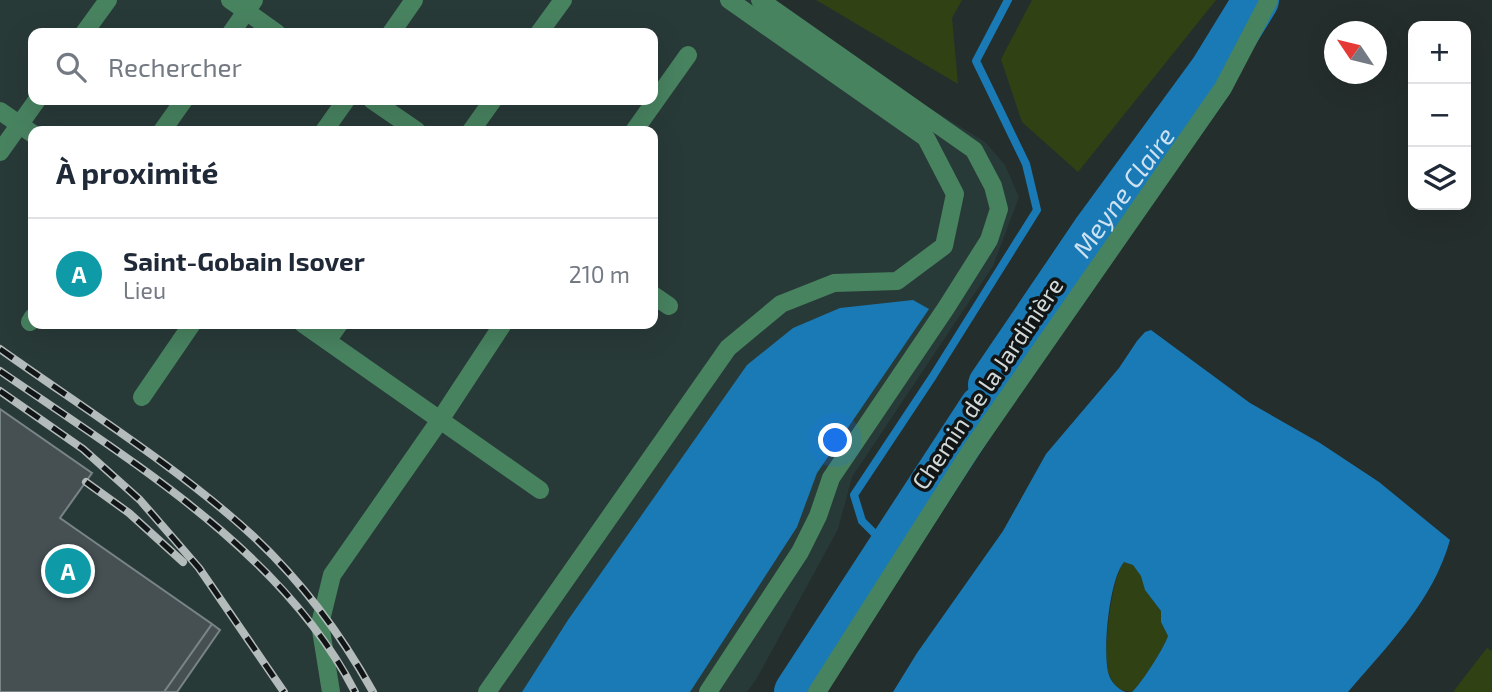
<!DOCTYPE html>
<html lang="fr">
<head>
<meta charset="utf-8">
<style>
	:root { --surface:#fff; --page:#f6f6f7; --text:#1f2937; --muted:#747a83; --line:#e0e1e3; --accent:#d93025 }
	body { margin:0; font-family:"Exo 2",sans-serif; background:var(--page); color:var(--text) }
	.controls { position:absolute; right:21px; top:21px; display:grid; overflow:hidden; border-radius:14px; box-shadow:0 7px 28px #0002 }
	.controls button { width:63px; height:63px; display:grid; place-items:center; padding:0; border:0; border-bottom:2px solid var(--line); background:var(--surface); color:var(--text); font:35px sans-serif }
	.compass { position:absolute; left:1324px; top:21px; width:63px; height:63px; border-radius:50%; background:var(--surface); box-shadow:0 7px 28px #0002; rotate:305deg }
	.you { position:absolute; left:836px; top:441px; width:24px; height:24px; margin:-18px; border:5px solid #fff; border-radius:50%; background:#1a73e8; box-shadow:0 0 0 10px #1a73e833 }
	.badge { display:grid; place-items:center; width:46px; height:46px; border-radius:50%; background:var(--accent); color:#fff; font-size:23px; font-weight:700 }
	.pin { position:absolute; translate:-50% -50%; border:4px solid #fff; box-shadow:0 2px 7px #0006 }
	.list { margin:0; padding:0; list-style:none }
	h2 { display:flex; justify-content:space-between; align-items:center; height:91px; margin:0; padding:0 28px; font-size:30px }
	h2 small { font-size:23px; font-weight:400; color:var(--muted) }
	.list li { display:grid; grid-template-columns:46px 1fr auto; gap:21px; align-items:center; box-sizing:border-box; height:112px; padding:0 28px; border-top:2px solid var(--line) }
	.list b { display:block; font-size:26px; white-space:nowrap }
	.list p { margin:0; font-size:23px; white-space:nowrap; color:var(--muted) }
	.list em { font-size:23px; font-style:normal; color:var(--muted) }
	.icon { flex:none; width:38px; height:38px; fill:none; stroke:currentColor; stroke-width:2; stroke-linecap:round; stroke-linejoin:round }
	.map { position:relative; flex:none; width:1492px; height:692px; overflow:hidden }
	.search { position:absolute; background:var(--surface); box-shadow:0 7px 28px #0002; left:28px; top:28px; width:630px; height:77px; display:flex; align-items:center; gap:18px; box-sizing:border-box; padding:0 24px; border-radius:14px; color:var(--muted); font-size:26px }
	.panel { position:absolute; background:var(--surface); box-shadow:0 7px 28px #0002; left:28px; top:126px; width:630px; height:203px; border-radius:14px }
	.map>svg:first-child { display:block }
</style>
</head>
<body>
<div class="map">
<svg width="1492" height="692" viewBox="0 0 1492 692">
	<rect width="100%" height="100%" fill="#242e2d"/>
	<!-- built -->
	<path fill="#283a38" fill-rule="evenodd" d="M0,0H761L798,27L985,142L1005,165L1019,197L993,266L852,477L838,529L757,678L747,692H0ZM33,33H653V100H33ZM33,131H653V324H33Z"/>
	<!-- green -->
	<path fill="#304213" d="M816,0H962L952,18L958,84Z
		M1032,0H1216L1078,172L1022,122L1001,59Z
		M1124,562L1133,565L1142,576L1145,590L1161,611V622L1168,636C1164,648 1141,684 1132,692L1117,689C1115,685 1111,679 1109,675C1102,655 1111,578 1124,562Z
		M1487,648L1492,651V692H1453Z"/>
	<!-- water -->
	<path fill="#1a7ab5" d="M913,300L929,309L817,473L797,527L690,692H522L568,620L747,365L793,328L840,308Z
		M1151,330L1250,403L1320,443L1379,482L1450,540C1433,601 1388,645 1348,692H1132C1141,684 1164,648 1168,636L1161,622V611L1145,590L1141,576L1133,565L1124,562C1109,580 1103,649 1108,672C1110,681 1117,689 1126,692H893L917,653L1003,531L1046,454L1119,368L1137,341L1145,332Z"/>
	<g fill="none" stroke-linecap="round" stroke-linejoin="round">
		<!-- stream -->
		<path stroke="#1a7ab5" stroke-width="8" d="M889,548L862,521L854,495L933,376L1037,210L1026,164L976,61L1008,0"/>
		<!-- river -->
		<g stroke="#1a7ab5" stroke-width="46">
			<path id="s1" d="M991,385L1096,230L1213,70L1256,0"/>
			<path d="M797,692L982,408"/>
		</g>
	</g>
	<!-- building -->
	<path fill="#465053" stroke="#788487" stroke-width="2" d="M0,409L92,473L60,518L212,624L164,692H0Z
		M212,624L220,630L177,692H164Z"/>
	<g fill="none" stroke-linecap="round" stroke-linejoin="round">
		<!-- minor -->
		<path stroke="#488360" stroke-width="18" d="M230,0L277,33
			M84,33L108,0
			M231,33L254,0
			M391,33L414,0
			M539,33L563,0
			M372,100L417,131
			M0,111L33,134
			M162,131L184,100
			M324,131L346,100
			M471,131L493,100
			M634,131L688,55
			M0,152L37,100
			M653,295L669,306
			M30,322L33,317
			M303,324L540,490
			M327,341L339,324
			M142,397L192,324
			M331,692L320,624L332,575L440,420L503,324
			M487,692L728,348L781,304L834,283L897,281L944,246L955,194L926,138L729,0
			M708,692L800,552L818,516L831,478L946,308L989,240L999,209L993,186L974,150L760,0
			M817,692L971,450L1223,88L1269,0"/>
		<defs>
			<path id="rail" d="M0,349C83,408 179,468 253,536C301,581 341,634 373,692
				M0,371C126,458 283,551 355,692
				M0,391L83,449L140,500L199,568L284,692
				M86,482L129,513L183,562"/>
		</defs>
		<!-- rail casing -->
		<use href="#rail" stroke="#b4bcbb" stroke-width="8"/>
		<!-- rail -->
		<use href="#rail" stroke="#111515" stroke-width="5" stroke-dasharray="16" stroke-linecap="butt"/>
	</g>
	<g text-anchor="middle" stroke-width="7" stroke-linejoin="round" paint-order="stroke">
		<!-- street labels -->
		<g font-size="24" fill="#d2d9d8" stroke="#111515">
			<text transform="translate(988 384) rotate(-56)" y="8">Chemin de la Jardinière</text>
		</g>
		<!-- water labels -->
		<g font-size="26" font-style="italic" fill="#cee2f2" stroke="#111515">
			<text dy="9" stroke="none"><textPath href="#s1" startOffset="234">Meyne Claire</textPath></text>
		</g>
	</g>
</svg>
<div class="controls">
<button>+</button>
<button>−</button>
<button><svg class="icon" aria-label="layers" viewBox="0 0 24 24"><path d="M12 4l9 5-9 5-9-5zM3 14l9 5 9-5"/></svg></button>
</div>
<svg class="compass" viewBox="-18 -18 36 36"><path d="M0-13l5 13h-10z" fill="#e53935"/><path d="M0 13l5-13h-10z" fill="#747a83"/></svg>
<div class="you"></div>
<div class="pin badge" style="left:68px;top:571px;background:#0f9aa8">A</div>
<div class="search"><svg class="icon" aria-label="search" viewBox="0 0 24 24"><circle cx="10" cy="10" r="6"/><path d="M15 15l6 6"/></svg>Rechercher</div>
<section class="panel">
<h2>À proximité<small></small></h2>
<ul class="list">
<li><span class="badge" style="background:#0f9aa8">A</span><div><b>Saint-Gobain Isover</b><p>Lieu</p></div><em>210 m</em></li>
</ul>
</section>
</div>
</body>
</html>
